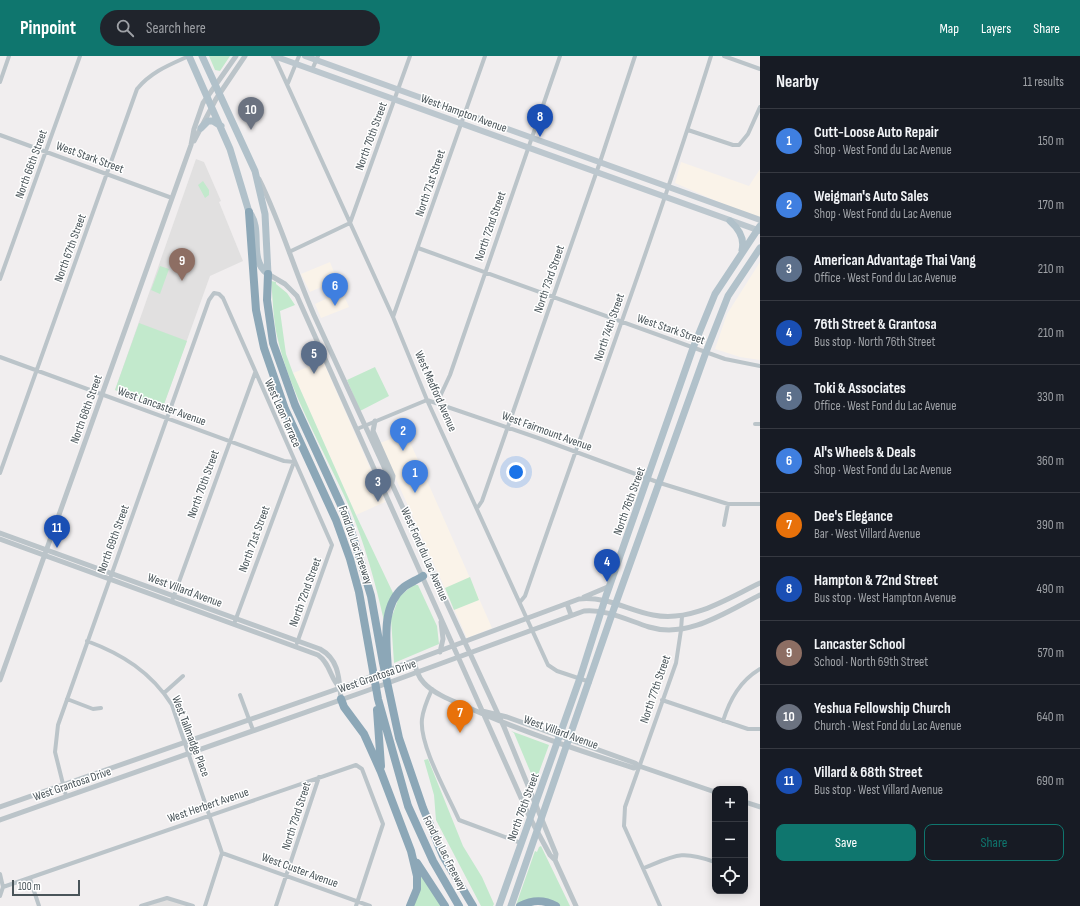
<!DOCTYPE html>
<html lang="en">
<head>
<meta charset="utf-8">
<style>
	:root { --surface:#171b24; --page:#20242c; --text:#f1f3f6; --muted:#9ea1a6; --line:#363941; --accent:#0f766e }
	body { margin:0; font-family:"Sofia Sans Condensed",sans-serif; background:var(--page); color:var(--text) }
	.controls { position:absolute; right:12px; bottom:12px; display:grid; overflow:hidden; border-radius:8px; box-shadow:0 2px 10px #0003 }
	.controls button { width:36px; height:36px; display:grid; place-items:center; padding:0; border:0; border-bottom:1px solid var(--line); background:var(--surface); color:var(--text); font:20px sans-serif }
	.scale { position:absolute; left:12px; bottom:10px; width:68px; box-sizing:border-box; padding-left:4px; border:2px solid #495459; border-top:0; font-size:11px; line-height:14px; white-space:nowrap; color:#495459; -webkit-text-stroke:3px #fff; paint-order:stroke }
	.you { position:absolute; left:516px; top:416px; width:14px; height:14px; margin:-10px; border:3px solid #fff; border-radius:50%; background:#1a73e8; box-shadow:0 0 0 6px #1a73e833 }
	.badge { display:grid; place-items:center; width:26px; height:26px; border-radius:50%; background:var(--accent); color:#fff; font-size:13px; font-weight:700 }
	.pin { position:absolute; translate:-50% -33px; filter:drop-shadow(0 1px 2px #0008) }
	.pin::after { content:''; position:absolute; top:21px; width:14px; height:12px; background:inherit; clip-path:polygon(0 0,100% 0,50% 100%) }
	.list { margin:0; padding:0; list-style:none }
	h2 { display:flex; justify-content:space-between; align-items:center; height:52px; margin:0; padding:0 16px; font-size:17px }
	h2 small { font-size:13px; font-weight:400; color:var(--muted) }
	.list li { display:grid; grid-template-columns:26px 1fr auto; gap:12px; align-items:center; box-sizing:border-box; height:64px; padding:0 16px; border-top:1px solid var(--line) }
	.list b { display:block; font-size:15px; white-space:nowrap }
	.list p { margin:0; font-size:13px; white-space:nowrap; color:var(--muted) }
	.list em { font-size:13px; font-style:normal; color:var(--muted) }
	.actions { display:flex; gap:8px; padding:12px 16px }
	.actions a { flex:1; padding:9px 0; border:1px solid var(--accent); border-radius:8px; text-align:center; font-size:14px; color:var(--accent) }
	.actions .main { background:var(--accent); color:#fff }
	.icon { flex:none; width:22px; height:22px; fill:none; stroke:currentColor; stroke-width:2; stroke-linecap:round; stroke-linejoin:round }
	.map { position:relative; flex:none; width:760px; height:850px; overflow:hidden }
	header { display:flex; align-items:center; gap:24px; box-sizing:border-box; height:56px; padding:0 20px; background:var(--accent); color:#fff }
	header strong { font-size:19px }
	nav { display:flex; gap:22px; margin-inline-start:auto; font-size:14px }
	.search { width:280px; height:36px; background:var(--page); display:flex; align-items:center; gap:10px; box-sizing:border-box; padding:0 14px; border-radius:22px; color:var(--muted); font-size:15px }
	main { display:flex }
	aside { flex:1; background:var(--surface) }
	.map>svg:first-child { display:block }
</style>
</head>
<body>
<header>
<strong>Pinpoint</strong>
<div class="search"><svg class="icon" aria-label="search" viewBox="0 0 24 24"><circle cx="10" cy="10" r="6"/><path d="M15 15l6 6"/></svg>Search here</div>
<nav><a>Map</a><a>Layers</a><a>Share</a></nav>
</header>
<main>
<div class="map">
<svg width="760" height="850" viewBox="0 0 760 850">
	<rect width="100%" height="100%" fill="#f1eeef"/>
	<!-- commercial -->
	<path fill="#faf3e9" d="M681,106L749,130L760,113V164L675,127Z
		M330,206L337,224L310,236L301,218Z
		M760,206V304L740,301L715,293L727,258Z
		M342,235L349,251L321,262L315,248Z
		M323,305L385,446L356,459L293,317Z
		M406,377L492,572L467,582L380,387Z"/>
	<!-- education -->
	<path fill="#e1e0e0" d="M196,103L204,106L221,145L219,146L243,205L210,220L163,351L115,334Z
		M167,842L193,850H141Z"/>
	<!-- green -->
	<path fill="#c2e9cc" d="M209,0H230L220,15L215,14Z
		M203,125L209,134V139L205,142L198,129Z
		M160,210L169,213L160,238L151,234Z
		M271,225L276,226V228L287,237L295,249L280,255L286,298L293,317L356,459L394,539L384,565C375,525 364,485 348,448C324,394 290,338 277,280C273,262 273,243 271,225Z
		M139,267L187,285L163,351L115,334Z
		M375,311L389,340L360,355L347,324Z
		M470,521L479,544L454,554L445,532Z
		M413,529H418L437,570L439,588L394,607L391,563L399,541Z
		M511,675L549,689L535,727L514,677Z
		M428,703L463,790L482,821L494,848L493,850H481L436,764L434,739L424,704Z
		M541,790L570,850H558L554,847L516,849L535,795L537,796L539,791Z
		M420,817L444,850H413Z"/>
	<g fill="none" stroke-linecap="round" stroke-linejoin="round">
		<!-- minor -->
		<path stroke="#bbc4c9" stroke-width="4" d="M274,0L393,261L427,344L548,609L557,615L590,626
			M724,0L760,13
			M312,14L318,0
			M0,26L9,0
			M288,27L299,0
			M688,74L733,89H739L748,78L760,51
			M0,79L172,142
			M418,192L725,303L760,310
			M289,196L350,167L410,0
			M0,223L80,0
			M393,261L485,0
			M0,301L259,396L284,405L294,406L234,568
			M437,347L450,319L560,0
			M755,368H760
			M357,373L427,344L541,383L660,427L728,448H760
			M0,417L137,33C151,16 169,9 189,0
			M478,451L482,445L600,106L635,0
			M724,469L728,448
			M172,545L255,317
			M520,546L525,540C587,360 654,182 711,0
			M87,585C122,598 151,616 172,649L222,797
			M432,633C428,642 423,653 422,663C419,689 448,739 459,764L521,787
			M164,637L183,620
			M240,639L253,674
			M67,643L93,653L101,652
			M662,644L748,673H760
			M723,665C730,643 740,625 760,613
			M66,740L55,696L58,669L209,244L214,237L219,238L223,242L332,489L297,587
			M222,797L370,850
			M644,812C676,799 681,794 715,806
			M0,818L3,831
			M30,823L39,850
			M3,831L356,709L362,713L383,768L356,850
			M0,840L3,831
			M141,850L167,842L193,850
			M205,850L222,797
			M276,850L319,721
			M660,850L624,770L625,751L676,607L681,574L682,560"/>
		<!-- tertiary -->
		<path stroke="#bbc4c9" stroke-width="5" d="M194,85L216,43L245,0
			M259,123C281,167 294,214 314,259L504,671L556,798L555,804
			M268,218L285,228L297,240L530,762L550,799L555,804L576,850
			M375,365L373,375L393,420L392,426
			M0,477L320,593C340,604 339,624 341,643
			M0,483L318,599C330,607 330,622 340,632
			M584,541L610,530
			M567,548L571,559
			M440,596L443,583L441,566
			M414,605C416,613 418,621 424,627C434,638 453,645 467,651C520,675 577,694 634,712L639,710
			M0,624L191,89L194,73L203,47L236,0
			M482,655L507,661L635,707L639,710L715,736
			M745,746L760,751
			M0,751L340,632L579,543C607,540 627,554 653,559C691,567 728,542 760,527
			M0,764L366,635L584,555C607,553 627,564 649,571C688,583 726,556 760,539"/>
		<!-- secondary -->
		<path stroke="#bcc7ce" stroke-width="6" d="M274,0L760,175
			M305,0L760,164"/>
		<!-- primary -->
		<path stroke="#b1c1ca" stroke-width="7" d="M189,0L230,93L249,156C264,174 247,203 268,218
			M202,0L255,115L265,158L268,218
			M201,72L208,65H213L221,70
			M730,165C739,173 745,182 742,194
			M499,850L580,622L606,540L693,292L715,238L760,170
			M511,850L612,558L706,296L728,240L760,192"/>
		<!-- motorway -->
		<path stroke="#8ca7b7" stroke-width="8" d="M249,156L256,254L264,292L285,353L336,464L350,503L359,536L378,643L408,750L433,805L459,850
			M268,218L267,244L273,287L295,349L346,460L360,503L371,540L383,607L399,682L423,752L443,800L473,850
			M388,615C387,589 380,550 404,531C409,527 417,524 423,520
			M341,643L344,651L364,678L381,716L411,795L417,820V833L410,850
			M377,654L381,710
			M417,807L445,850
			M520,850C532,844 543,843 556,850"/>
	</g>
	<g text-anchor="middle" stroke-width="3" stroke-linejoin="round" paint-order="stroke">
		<!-- street labels -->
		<g font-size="12" fill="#495459" stroke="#fff">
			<text transform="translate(464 57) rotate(20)" y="4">West Hampton Avenue</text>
			<text transform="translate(371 80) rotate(-70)" y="4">North 70th Street</text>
			<text transform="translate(90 101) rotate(20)" y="4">West Stark Street</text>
			<text transform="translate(31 108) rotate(-70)" y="4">North 66th Street</text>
			<text transform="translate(430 127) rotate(-71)" y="4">North 71st Street</text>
			<text transform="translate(490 170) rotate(-71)" y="4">North 72nd Street</text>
			<text transform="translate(70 192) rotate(-70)" y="4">North 67th Street</text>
			<text transform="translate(549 223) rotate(-71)" y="4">North 73rd Street</text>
			<text transform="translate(609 271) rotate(-71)" y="4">North 74th Street</text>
			<text transform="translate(671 273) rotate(19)" y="4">West Stark Street</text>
			<text transform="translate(436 335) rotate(66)" y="4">West Medford Avenue</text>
			<text transform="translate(162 350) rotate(20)" y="4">West Lancaster Avenue</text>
			<text transform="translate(86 353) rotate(-70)" y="4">North 68th Street</text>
			<text transform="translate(283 357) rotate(66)" y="4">West Leon Terrace</text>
			<text transform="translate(547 375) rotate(20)" y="4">West Fairmount Avenue</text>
			<text transform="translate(203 428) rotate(-70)" y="4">North 70th Street</text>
			<text transform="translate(629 445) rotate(-70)" y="4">North 76th Street</text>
			<text transform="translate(113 483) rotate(-70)" y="4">North 69th Street</text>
			<text transform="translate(254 483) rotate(-70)" y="4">North 71st Street</text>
			<text transform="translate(356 489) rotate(71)" y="4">Fond du Lac Freeway</text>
			<text transform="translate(425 498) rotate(66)" y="4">West Fond du Lac Avenue</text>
			<text transform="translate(185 534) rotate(20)" y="4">West Villard Avenue</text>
			<text transform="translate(305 536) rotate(-70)" y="4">North 72nd Street</text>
			<text transform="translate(377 620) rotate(-19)" y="4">West Grantosa Drive</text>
			<text transform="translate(655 633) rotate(-71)" y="4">North 77th Street</text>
			<text transform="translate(561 676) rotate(20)" y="4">West Villard Avenue</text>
			<text transform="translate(191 680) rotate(69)" y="4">West Tallmadge Place</text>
			<text transform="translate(72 728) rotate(-19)" y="4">West Grantosa Drive</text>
			<text transform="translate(208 749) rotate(-19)" y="4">West Herbert Avenue</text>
			<text transform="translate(523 751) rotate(-70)" y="4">North 76th Street</text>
			<text transform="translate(296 760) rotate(-72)" y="4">North 73rd Street</text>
			<text transform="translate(445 797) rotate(63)" y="4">Fond du Lac Freeway</text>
			<text transform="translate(300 814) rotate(20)" y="4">West Custer Avenue</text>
		</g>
	</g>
</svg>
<div class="controls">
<button>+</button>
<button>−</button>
<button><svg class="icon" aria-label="locate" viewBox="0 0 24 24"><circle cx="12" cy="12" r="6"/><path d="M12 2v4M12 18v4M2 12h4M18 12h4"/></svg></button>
</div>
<div class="scale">100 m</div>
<div class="you"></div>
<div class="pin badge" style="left:415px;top:437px;background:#3f7fe0">1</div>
<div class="pin badge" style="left:403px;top:395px;background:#3f7fe0">2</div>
<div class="pin badge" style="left:378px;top:446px;background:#5c6f8a">3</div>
<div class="pin badge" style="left:607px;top:526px;background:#1a4fb4">4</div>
<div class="pin badge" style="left:314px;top:318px;background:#5c6f8a">5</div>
<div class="pin badge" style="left:335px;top:250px;background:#3f7fe0">6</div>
<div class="pin badge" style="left:460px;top:677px;background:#e8710a">7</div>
<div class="pin badge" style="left:540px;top:81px;background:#1a4fb4">8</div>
<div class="pin badge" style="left:182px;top:225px;background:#8d6e63">9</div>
<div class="pin badge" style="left:251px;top:74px;background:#6b7280">10</div>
<div class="pin badge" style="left:57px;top:492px;background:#1a4fb4">11</div>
</div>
<aside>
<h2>Nearby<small>11 results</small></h2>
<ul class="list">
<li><span class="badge" style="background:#3f7fe0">1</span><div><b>Cutt-Loose Auto Repair</b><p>Shop · West Fond du Lac Avenue</p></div><em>150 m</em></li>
<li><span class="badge" style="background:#3f7fe0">2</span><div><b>Weigman's Auto Sales</b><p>Shop · West Fond du Lac Avenue</p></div><em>170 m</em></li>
<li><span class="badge" style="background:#5c6f8a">3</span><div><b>American Advantage Thai Vang</b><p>Office · West Fond du Lac Avenue</p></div><em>210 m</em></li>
<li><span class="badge" style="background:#1a4fb4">4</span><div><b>76th Street &amp; Grantosa</b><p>Bus stop · North 76th Street</p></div><em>210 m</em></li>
<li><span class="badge" style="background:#5c6f8a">5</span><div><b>Toki &amp; Associates</b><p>Office · West Fond du Lac Avenue</p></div><em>330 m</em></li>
<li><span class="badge" style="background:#3f7fe0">6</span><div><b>Al's Wheels &amp; Deals</b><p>Shop · West Fond du Lac Avenue</p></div><em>360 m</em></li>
<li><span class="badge" style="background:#e8710a">7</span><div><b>Dee's Elegance</b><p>Bar · West Villard Avenue</p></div><em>390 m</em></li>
<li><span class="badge" style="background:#1a4fb4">8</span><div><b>Hampton &amp; 72nd Street</b><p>Bus stop · West Hampton Avenue</p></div><em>490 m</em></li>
<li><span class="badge" style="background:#8d6e63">9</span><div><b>Lancaster School</b><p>School · North 69th Street</p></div><em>570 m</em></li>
<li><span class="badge" style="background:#6b7280">10</span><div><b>Yeshua Fellowship Church</b><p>Church · West Fond du Lac Avenue</p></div><em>640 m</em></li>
<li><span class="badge" style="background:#1a4fb4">11</span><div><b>Villard &amp; 68th Street</b><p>Bus stop · West Villard Avenue</p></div><em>690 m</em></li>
</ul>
<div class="actions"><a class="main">Save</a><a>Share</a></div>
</aside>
</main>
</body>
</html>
